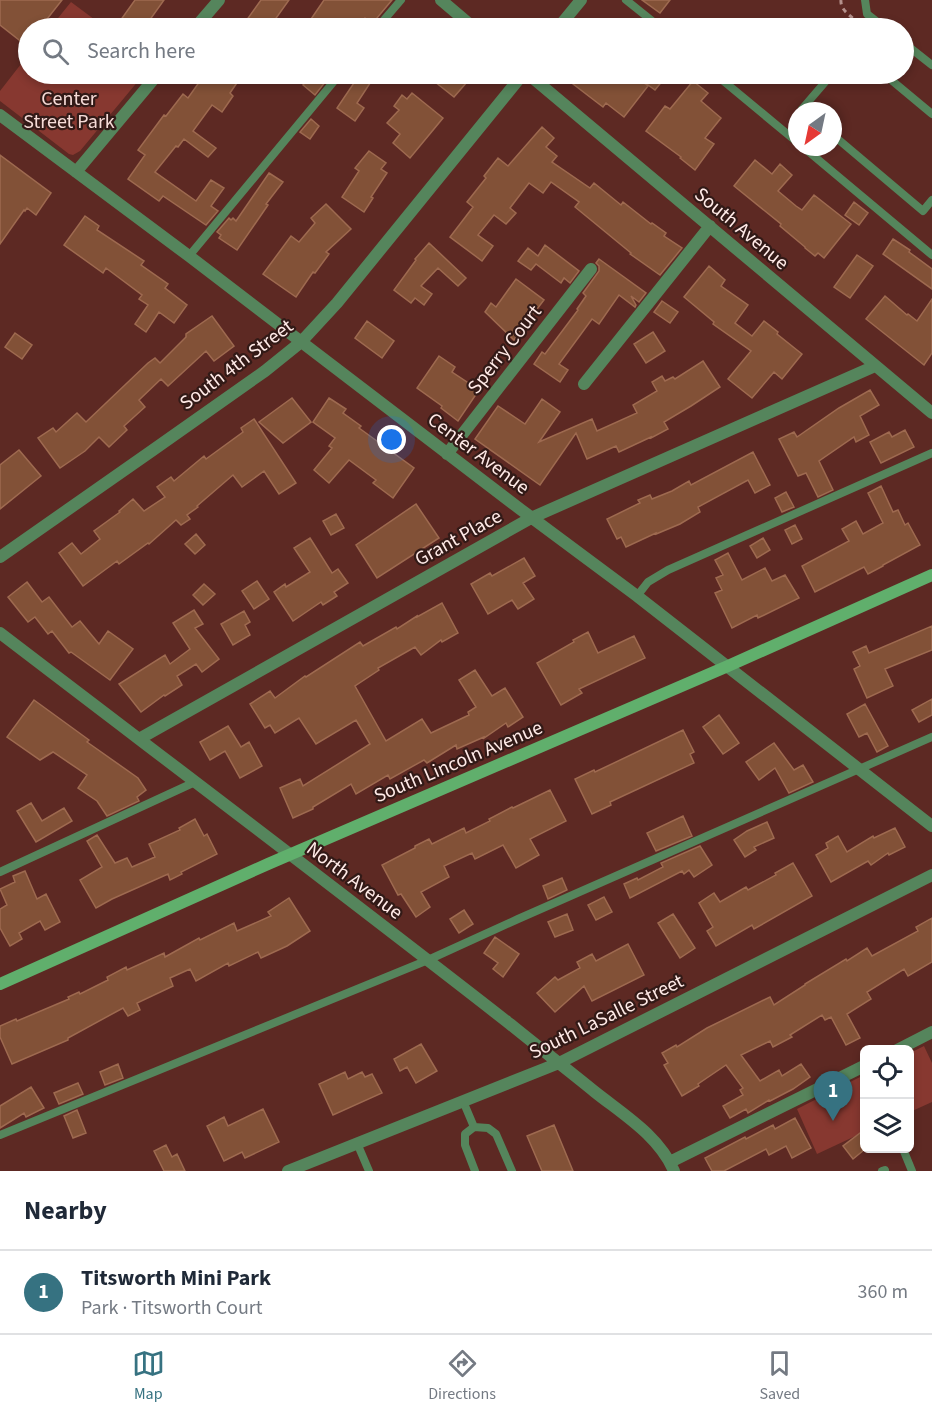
<!DOCTYPE html>
<html lang="en">
<head>
<meta charset="utf-8">
<style>
	:root { --surface:#fff; --page:#f6f6f7; --text:#1f2937; --muted:#747a83; --line:#e0e1e3; --accent:#367281 }
	body { margin:0; font-family:"Source Sans 3",sans-serif; background:var(--page); color:var(--text) }
	.controls { position:absolute; right:18px; bottom:18px; display:grid; overflow:hidden; border-radius:9px; box-shadow:0 3px 9px #0003 }
	.controls button { width:54px; height:54px; display:grid; place-items:center; padding:0; border:0; border-bottom:2px solid var(--line); background:var(--surface); color:var(--text); font:30px sans-serif }
	.compass { position:absolute; left:788px; top:102px; width:54px; height:54px; border-radius:50%; background:var(--surface); box-shadow:0 3px 9px #0003; rotate:213deg }
	.you { position:absolute; left:392px; top:440px; width:21px; height:21px; margin:-15px; border:4px solid #fff; border-radius:50%; background:#1a73e8; box-shadow:0 0 0 9px #1a73e833 }
	.badge { display:grid; place-items:center; width:39px; height:39px; border-radius:50%; background:var(--accent); color:#fff; font-size:20px; font-weight:700 }
	.pin { position:absolute; translate:-50% -50px; filter:drop-shadow(0 2px 3px #0008) }
	.pin::after { content:''; position:absolute; top:32px; width:21px; height:18px; background:inherit; clip-path:polygon(0 0,100% 0,50% 100%) }
	.list { margin:0; padding:0; list-style:none }
	h2 { display:flex; justify-content:space-between; align-items:center; height:78px; margin:0; padding:0 24px; font-size:26px }
	h2 small { font-size:20px; font-weight:400; color:var(--muted) }
	.list li { display:grid; grid-template-columns:39px 1fr auto; gap:18px; align-items:center; box-sizing:border-box; height:84px; padding:0 24px; border-top:2px solid var(--line) }
	.list b { display:block; font-size:22px; white-space:nowrap }
	.list p { margin:0; font-size:20px; white-space:nowrap; color:var(--muted) }
	.list em { font-size:20px; font-style:normal; color:var(--muted) }
	.icon { flex:none; width:33px; height:33px; fill:none; stroke:currentColor; stroke-width:2; stroke-linecap:round; stroke-linejoin:round }
	.map { position:relative; flex:none; width:932px; height:1171px; overflow:hidden }
	.search { position:absolute; background:var(--surface); box-shadow:0 3px 9px #0003; left:18px; right:18px; top:18px; height:66px; display:flex; align-items:center; gap:15px; box-sizing:border-box; padding:0 21px; border-radius:33px; color:var(--muted); font-size:22px }
	.sheet { height:162px; background:var(--surface) }
	nav { display:flex; justify-content:space-around; align-items:center; box-sizing:border-box; height:84px; border-top:2px solid var(--line); background:var(--surface); font-size:16px; color:var(--muted) }
	nav a { display:grid; justify-items:center; gap:3px }
	nav .on { color:var(--accent) }
	.map>svg:first-child { display:block }
</style>
</head>
<body>
<div class="map">
<svg width="932" height="1171" viewBox="0 0 932 1171">
	<rect width="100%" height="100%" fill="#5d2923"/>
	<!-- green -->
	<path fill="#873830" d="M71,2L106,28H50Z
		M28,55V74H144L80,151L73,155L69,154L0,101V91Z
		M924,1046L932,1063V1102L910,1112V1053Z
		M864,1075V1132L817,1154L797,1109Z"/>
	<!-- building -->
	<path fill="#825137" stroke="#9e6a50" stroke-width="1.5" d="M0,0H62L40,28H28V47L0,25Z
		M135,0H164L144,28H115Z
		M261,0H289L269,28H241Z
		M324,0H392L372,24L365,18L356,28H325L311,19Z
		M642,0H670L660,13Z
		M205,74H243L230,93L233,96L222,112L212,105L193,131L216,148L208,157L184,139L178,147L176,146L155,172L196,201L211,180L224,188L211,206L218,211L206,225L163,196L159,201L128,179L145,155L138,150L164,115L166,116L183,94L188,98Z
		M312,74H316L326,81L315,95L303,85Z
		M360,74H376L357,103L364,108L355,121L337,108Z
		M425,74H457L467,82L454,97Z
		M560,74H609L620,81L626,74H632L648,86L624,117L606,103L603,107Z
		M633,74H668L655,90Z
		M693,81L708,93L701,101L721,118L705,138L714,144L695,170L680,158L681,157L646,131L665,106L670,109Z
		M412,93L443,118L410,158L393,143L400,134L387,123L399,110L394,106L402,95L407,99Z
		M311,119L319,126L310,139L300,132Z
		M542,127L554,138L546,147L557,156L552,162L590,188L594,183L621,205L623,202L651,224L652,223L666,233L664,236L682,248L660,275L630,254L631,253L575,207L579,202L551,182L543,193L529,183L510,208L516,213L506,224L494,215L478,235L493,246L482,261L450,237L473,207L467,202L486,178L484,176L498,158L508,166Z
		M369,151L386,163L381,169L387,173L371,197L373,198L364,212L342,197L359,171L355,168Z
		M0,155L51,193L36,215L27,208L25,211L24,210L0,244Z
		M755,160L772,174L780,164L792,175L778,191L796,206L802,210L814,195L851,224L824,258L818,253L815,256L805,248V247L780,226L781,224L734,186Z
		M269,173L283,182L266,204L268,205L237,250L219,238L221,235L217,232L229,218L231,220L233,218L236,221Z
		M854,202L868,213L859,225L845,215Z
		M326,204L351,229L326,252L329,254L315,273L313,272L296,297L263,274L291,236L299,242L315,223L311,218Z
		M85,216L99,226L97,230L144,261L141,265L168,284L165,288L187,305L174,323L159,312L146,332L135,324L148,305L139,299L142,295L106,268L103,273L64,245Z
		M893,239L910,250L909,252L932,269V289L883,254Z
		M429,243L466,278L458,286L438,268L421,286L432,294L424,305L415,298L411,303L394,290L416,260L415,259Z
		M545,245L579,271L570,283L564,278L561,283L536,264L531,270L518,261L528,248L538,256Z
		M857,255L873,266L850,298L834,287Z
		M599,259L646,293L639,302L631,296L636,305L635,307L619,295L599,324L592,319L559,364L568,370L560,382L534,364L542,352L545,354L578,310L577,309L586,296L583,293L599,271V266L596,263Z
		M709,266L725,280L721,286L748,305L735,323L752,336L764,321L778,332L777,334L802,354L782,379L774,372L752,398L728,379L751,351L713,324L714,322L684,297Z
		M516,279L544,300L534,313L532,312L514,340L485,312L491,303L496,307Z
		M885,296L907,315L908,314L917,321L932,299V353L924,365L866,319Z
		M662,301L678,312L670,323L654,312Z
		M212,316L234,346L214,361L206,351L168,386L161,379L139,400L145,407L124,426L127,430L109,447L99,437L85,451L60,468L38,438L53,428L56,432L77,413L86,422L148,363L155,358L160,363L186,337V334Z
		M367,321L394,341L382,358L355,338Z
		M653,332L665,351L646,363L634,344Z
		M15,333L32,345L22,359L5,347Z
		M439,356L455,367L452,372L479,390L458,421L441,408L442,406L417,388Z
		M703,361L720,387L691,406L664,422L668,429L651,438V437L619,452L616,446L587,459L576,433L540,485L475,439L498,406L525,424L542,399L560,412L539,442L592,419L597,431L637,413L633,405L657,391L652,382L662,376L665,381L673,377L675,379Z
		M870,390L879,405L860,416L869,435L856,442L854,437L819,461L833,490L818,497L806,473L798,476L779,439L794,432L797,437L839,408Z
		M292,398L311,422L283,443L259,422Z
		M329,398L346,409L343,413L361,426L359,428L414,468L393,498L373,483L376,480L349,460L329,483L314,470L332,448L329,446L335,438L313,422Z
		M254,419L296,483L279,494L264,471L242,487L233,475L197,506L198,507L187,515L190,519L181,525L176,520L149,544L148,543L119,564L117,561L83,586L59,553L72,543L81,554L100,539L94,531L120,512L119,511L133,499L144,511L165,497L157,487L171,477L174,481L204,456L206,459L243,432L241,428Z
		M905,430L914,447L881,463L870,442L889,432L892,437Z
		M19,450L41,476L0,509V465Z
		M753,452L770,485L755,493L748,480L698,507L700,512L680,524L656,534V533L626,547L621,537L617,539L607,519L640,503L638,500L650,495L652,499L672,491L689,481L691,485Z
		M881,486L893,512L898,510L905,525L908,523L920,545L883,565V566L868,574L864,567L815,592L802,566L849,541L842,529L856,521L863,534L883,523L868,493Z
		M786,492L794,507L782,512L775,498Z
		M416,504L439,538L377,578L356,545Z
		M336,514L344,528L331,535L323,521Z
		M795,525L802,539L792,544L785,530Z
		M196,534L205,545L195,554L185,544Z
		M310,538L332,573L338,569L348,583L334,592L337,596L323,605L321,602L293,621L274,592L285,584L286,587L310,572L294,548Z
		M763,538L770,550L757,558L750,546Z
		M728,553L742,580L765,568L772,581L785,575L799,598L758,618L757,615L732,628L715,593L722,590L716,578L723,575L715,560Z
		M524,558L535,576L523,583L534,599L518,609L512,600L488,614L471,584L490,573L492,576Z
		M257,581L269,599L254,609L242,591Z
		M27,582L42,602L49,597L72,627L80,621L99,644L108,631L133,649L110,680L71,652L69,653L52,631L48,634L35,617L28,622L8,597Z
		M204,584L215,594L203,605L193,595Z
		M442,603L458,633L442,642L441,640L421,655L415,647L378,668L379,670L355,686L386,741L422,719L431,733L469,715L468,712L476,707L459,680L475,670L492,696L505,688L523,717L508,727L506,723L484,738V737L457,749L456,745L427,763L424,760L390,779L388,775L356,794L351,784L313,807V809L293,818L280,788L300,779L303,786L370,744L356,720L316,744L299,718L275,733L270,725L265,728L250,704L270,691L275,698L305,676L306,677L360,642L363,646L396,627L397,629L417,616V617Z
		M194,610L203,624L195,628L219,659L202,672L196,664L177,676L182,685L165,696L164,695L141,712L119,684L165,655L170,664L190,649L173,623Z
		M244,611L250,622L245,625L250,635L233,645L221,624Z
		M932,626V650L885,669L893,686L867,698L854,669L860,666L853,652L866,646L869,653Z
		M588,632L598,653L634,636L645,658L579,689L582,693L561,705L537,663L574,642L573,640Z
		M932,699V715L919,722L912,710Z
		M34,700L89,740L87,742L138,778L146,790L137,797L139,801L107,816L97,801L78,788L87,775L53,752L40,760L7,737Z
		M865,704L888,746L877,752L867,733L859,737L847,714Z
		M719,715L739,743L723,754L703,727Z
		M228,726L241,747L249,742L262,766L240,778L225,751L210,760L200,742Z
		M683,730L694,752L690,754L694,763L610,802L611,805L592,814L575,779L594,770L595,772Z
		M774,743L794,770L803,765L813,782L789,793L775,768L759,780L746,762Z
		M550,790L566,821L530,839L539,855L516,868L503,845L475,859L472,853L444,866L449,877L421,892L430,907L416,917L401,894L398,895L382,865L415,848V846L429,839L432,844L464,828L466,833L490,821L489,819L512,807L513,808Z
		M31,803L42,821L64,808L72,821L36,842L17,811Z
		M683,816L692,836L656,851L647,833Z
		M195,819L204,836L207,834L217,854L181,872L182,874L170,880L168,874L112,899L96,908L80,880L102,867L87,841L97,835L115,863L127,858L132,867L155,857L149,844L180,830L179,828Z
		M767,822L774,838L754,847L756,850L745,857L734,840L747,831Z
		M895,828L905,847L889,855L888,853L871,865L868,861L831,882L816,855L828,848L826,843L838,836L847,852L873,836L874,838Z
		M700,846L712,865L694,877L689,870L684,874L682,871L630,898L624,884L637,878L638,880L663,867L661,863Z
		M793,863L812,896L754,929L752,925L716,946L707,931L713,927L699,903L714,893L720,902L746,887L748,890L776,875L775,873Z
		M25,871L37,899L46,894L60,922L45,930L40,921L19,933L22,939L10,946L0,928V909L7,905L0,889L15,882L13,876Z
		M562,878L567,890L548,899L543,886Z
		M604,897L612,912L596,920L588,905Z
		M289,898L310,931L287,946L261,958L258,952L229,966L228,963L196,981L190,969L170,978L173,986L137,1003L140,1010L128,1016L123,1008L68,1038V1040L12,1064L0,1037V1026L16,1019L17,1021L69,999L68,997L79,992L80,994L108,980L107,977L126,967L127,970L164,953L165,957L199,938L200,940L234,923L237,931L271,916L268,912Z
		M464,910L473,924L459,933L450,919Z
		M567,914L573,930L555,937L548,922Z
		M673,914L695,948L680,958L658,923Z
		M932,918V962L908,976L904,969L867,992L871,999L847,1014L860,1038L846,1045L831,1017L825,1020L822,1015L790,1035L792,1037L773,1047L770,1041L741,1055L760,1081L779,1070L782,1076L801,1064L810,1077L793,1089L770,1101L769,1100L748,1113L746,1109L730,1118L723,1106L743,1095L740,1090L743,1088L726,1065L698,1084L699,1086L682,1096L664,1065L668,1063L662,1053L676,1045L677,1047L707,1028L770,997L774,1005L805,985V984L846,959L847,961L867,948L872,956L918,931L916,927Z
		M495,937L519,954L503,977L493,969L498,963L484,953Z
		M628,944L644,975L592,1001L584,986L555,1012L537,993L555,977L558,980L580,968L577,962L592,954L596,961Z
		M421,1044L437,1071L416,1083L407,1067L400,1071L394,1059Z
		M118,1064L123,1078L105,1085L100,1072Z
		M345,1072L348,1079L362,1072L365,1077L372,1074L382,1093L333,1115L319,1084Z
		M78,1083L83,1094L59,1104L54,1093Z
		M31,1087L44,1108L26,1117L24,1113L0,1128V1106Z
		M263,1109L279,1142L245,1158L242,1152L224,1161L207,1126L224,1117L228,1126Z
		M77,1110L86,1133L73,1138L64,1116Z
		M795,1118L811,1148L792,1158L786,1146L769,1155L766,1149L724,1171H712L705,1158L745,1137L746,1139L773,1125L775,1129Z
		M554,1125L573,1171H542L527,1136Z
		M864,1130V1150L853,1159L843,1146Z
		M166,1145L172,1157L177,1154L185,1171H164L154,1151Z"/>
	<g fill="none" stroke-linecap="round" stroke-linejoin="round">
		<!-- path -->
		<path stroke="#b4918c" stroke-width="3" stroke-dasharray="4.5 4.5" stroke-linecap="butt" d="M841,0C840,10 850,15 857,22"/>
		<!-- lane -->
		<path stroke="#55855c" stroke-width="8" d="M626,0L661,28
			M865,0L867,14L885,28
			M377,28L401,0
			M904,43L932,65
			M715,74L797,142
			M884,74L932,114
			M805,111L802,109L832,74
			M833,135L923,211L932,200
			M803,147L932,255
			M189,256L340,74
			M637,596L648,582L668,570L932,453
			M0,872L195,782
			M463,1101L474,1127
			M0,1135L428,960L518,919L932,737
			M357,1143L369,1171
			M903,1149L912,1171
			M475,1171L465,1145V1134L474,1127L488,1128L496,1134L512,1171
			M882,1171L885,1170"/>
		<!-- street -->
		<path stroke="#55855c" stroke-width="12" d="M441,0L474,28
			M195,28L219,0
			M558,28L581,0
			M528,74L932,413
			M0,115L189,256L520,509L637,596L932,826
			M76,172L158,74
			M584,384L710,226
			M447,454L591,269
			M0,557L153,450L265,371L301,342L337,303L523,74
			M0,633C170,763 341,892 510,1024C538,1047 567,1069 595,1092C624,1115 659,1136 674,1171
			M139,739L531,518L875,366
			M897,1050L932,1032
			M670,1162L864,1066
			M288,1171L559,1063L932,875"/>
		<!-- secondary -->
		<path stroke="#60af6c" stroke-width="12" d="M0,984L268,864L728,666L932,575"/>
	</g>
	<g text-anchor="middle" stroke-width="4.5" stroke-linejoin="round" paint-order="stroke">
		<!-- park labels -->
		<g font-size="20" fill="#f6dbd7" stroke="#321a17">
			<text x="69" y="105">Center<tspan x="69" dy="23">Street Park</tspan></text>
		</g>
		<!-- street labels -->
		<g font-size="20" fill="#ffeae7" stroke="#321a17">
			<text transform="translate(742 228) rotate(40)" y="7">South Avenue</text>
			<text transform="translate(504 349) rotate(-52)" y="7">Sperry Court</text>
			<text transform="translate(236 364) rotate(-37)" y="7">South 4th Street</text>
			<text transform="translate(479 453) rotate(37)" y="7">Center Avenue</text>
			<text transform="translate(458 537) rotate(-29)" y="7">Grant Place</text>
			<text transform="translate(458 761) rotate(-23)" y="7">South Lincoln Avenue</text>
			<text transform="translate(355 880) rotate(37)" y="7">North Avenue</text>
			<text transform="translate(606 1016) rotate(-26)" y="7">South LaSalle Street</text>
		</g>
	</g>
</svg>
<div class="controls">
<button><svg class="icon" aria-label="locate" viewBox="0 0 24 24"><circle cx="12" cy="12" r="6"/><path d="M12 2v4M12 18v4M2 12h4M18 12h4"/></svg></button>
<button><svg class="icon" aria-label="layers" viewBox="0 0 24 24"><path d="M12 4l9 5-9 5-9-5zM3 14l9 5 9-5"/></svg></button>
</div>
<svg class="compass" viewBox="-18 -18 36 36"><path d="M0-13l5 13h-10z" fill="#e53935"/><path d="M0 13l5-13h-10z" fill="#747a83"/></svg>
<div class="you"></div>
<div class="pin badge" style="left:833px;top:1121px">1</div>
<div class="search"><svg class="icon" aria-label="search" viewBox="0 0 24 24"><circle cx="10" cy="10" r="6"/><path d="M15 15l6 6"/></svg>Search here</div>
</div>
<section class="sheet">
<h2>Nearby<small></small></h2>
<ul class="list">
<li><span class="badge">1</span><div><b>Titsworth Mini Park</b><p>Park · Titsworth Court</p></div><em>360 m</em></li>
</ul>
</section>
<nav>
<a class="on"><svg class="icon" aria-label="map" viewBox="0 0 24 24"><path d="M3 6l6-2 6 2 6-2v14l-6 2-6-2-6 2zM9 4v14M15 6v14"/></svg>Map</a>
<a><svg class="icon" aria-label="directions" viewBox="0 0 24 24"><path d="M12 3l9 9-9 9-9-9zM9 14v-3h6M13 9l2 2-2 2"/></svg>Directions</a>
<a><svg class="icon" aria-label="saved" viewBox="0 0 24 24"><path d="M7 4h10v16l-5-4-5 4z"/></svg>Saved</a>
</nav>
</body>
</html>
